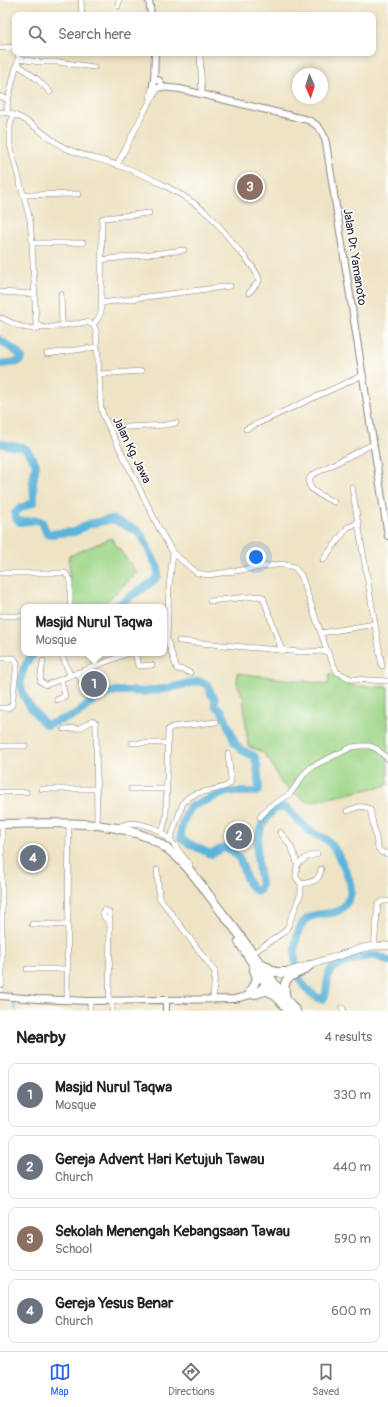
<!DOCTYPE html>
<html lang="en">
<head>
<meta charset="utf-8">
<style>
	:root { --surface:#fff; --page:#f6f6f6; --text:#222; --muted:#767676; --line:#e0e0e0; --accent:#2563eb }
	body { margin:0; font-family:Pangolin,sans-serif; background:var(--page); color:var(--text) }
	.compass { position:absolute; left:292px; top:68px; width:36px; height:36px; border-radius:50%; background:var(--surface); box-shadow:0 2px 6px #0003; rotate:177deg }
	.you { position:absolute; left:256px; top:557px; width:14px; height:14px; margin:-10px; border:3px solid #fff; border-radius:50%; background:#1a73e8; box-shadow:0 0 0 6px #1a73e833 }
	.badge { display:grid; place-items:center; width:26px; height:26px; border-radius:50%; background:var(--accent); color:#fff; font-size:13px; font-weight:700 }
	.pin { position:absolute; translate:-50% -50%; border:2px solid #fff; box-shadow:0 1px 4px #0006 }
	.popup { position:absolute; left:21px; top:604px; width:146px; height:52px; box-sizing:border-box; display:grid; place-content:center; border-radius:8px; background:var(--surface); filter:drop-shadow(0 1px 3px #0005); font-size:13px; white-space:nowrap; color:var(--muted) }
	.popup b { font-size:15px; color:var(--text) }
	.popup::after { content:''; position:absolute; left:50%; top:100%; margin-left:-8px; border:8px solid transparent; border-top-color:var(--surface) }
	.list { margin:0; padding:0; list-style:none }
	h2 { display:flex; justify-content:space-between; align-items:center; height:52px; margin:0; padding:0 16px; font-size:17px }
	h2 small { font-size:13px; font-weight:400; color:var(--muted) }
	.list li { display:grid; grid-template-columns:26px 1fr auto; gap:12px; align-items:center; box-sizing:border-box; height:64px; margin:0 8px 8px; padding:0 8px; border:1px solid var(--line); border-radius:8px }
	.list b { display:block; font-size:15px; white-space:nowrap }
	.list p { margin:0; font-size:13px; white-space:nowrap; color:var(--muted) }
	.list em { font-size:13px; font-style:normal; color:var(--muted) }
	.icon { flex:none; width:22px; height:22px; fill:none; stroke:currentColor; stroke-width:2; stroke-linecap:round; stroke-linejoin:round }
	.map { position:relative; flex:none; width:388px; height:1011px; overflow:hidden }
	.search { position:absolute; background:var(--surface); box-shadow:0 2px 6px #0003; left:12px; right:12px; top:12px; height:44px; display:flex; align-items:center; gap:10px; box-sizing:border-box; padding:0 14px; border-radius:8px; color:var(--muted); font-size:15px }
	.sheet { height:340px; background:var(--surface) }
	nav { display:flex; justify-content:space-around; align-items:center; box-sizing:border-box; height:56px; border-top:1px solid var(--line); background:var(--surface); font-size:11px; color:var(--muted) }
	nav a { display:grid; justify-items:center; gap:2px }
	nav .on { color:var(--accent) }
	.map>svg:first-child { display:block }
</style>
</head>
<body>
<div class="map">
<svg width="388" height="1011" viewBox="0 0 388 1011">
	<rect width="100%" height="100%" fill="#fdfcf7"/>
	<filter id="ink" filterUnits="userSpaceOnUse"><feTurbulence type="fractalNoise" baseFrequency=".025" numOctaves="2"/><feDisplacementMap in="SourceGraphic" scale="8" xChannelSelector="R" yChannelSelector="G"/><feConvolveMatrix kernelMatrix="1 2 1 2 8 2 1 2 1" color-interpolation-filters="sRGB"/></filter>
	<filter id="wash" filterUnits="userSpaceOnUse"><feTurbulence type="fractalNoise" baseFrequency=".012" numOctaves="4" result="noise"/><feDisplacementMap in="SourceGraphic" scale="16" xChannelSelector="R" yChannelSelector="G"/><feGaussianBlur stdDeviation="0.9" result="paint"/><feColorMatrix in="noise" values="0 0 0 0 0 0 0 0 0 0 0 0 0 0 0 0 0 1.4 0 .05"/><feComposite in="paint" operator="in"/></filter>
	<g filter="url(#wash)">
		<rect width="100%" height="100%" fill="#eee3c4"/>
		<!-- green -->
		<path fill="#9ed688" stroke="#607c62" d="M111,538L137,573L100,607H71L69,556Z
			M237,673L328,684L330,673L348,684L356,686L388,687V785C361,790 335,798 307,802L281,783L270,761L262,752L248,746L243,696L237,684Z"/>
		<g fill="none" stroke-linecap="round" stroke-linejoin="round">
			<!-- stream -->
			<path stroke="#5db4da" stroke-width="1.5" d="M0,993L11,994
				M13,999L16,1011"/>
			<!-- river -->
			<path stroke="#5db4da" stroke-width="8" d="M0,340L17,352L22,358L18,362L0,364
				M0,443L10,446L23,447L27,450L35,462L36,466L33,481L34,500V502C27,506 5,511 20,522L37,520L42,522L47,534L50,535L58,533L75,532L89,524L112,519L138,531L142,536L158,569V576C147,589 129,594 117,607
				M34,653C9,682 23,701 46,725L76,715L96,698L116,691H132L143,692L169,688L199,681L208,685L211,694L215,699V705L221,710L224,715L235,743L241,750L254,756L257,764L259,790L257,792H227L192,806L189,808L182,825L181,833V838L184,841L208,853L212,854L223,848C250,852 238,882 257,891L260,890L261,885C258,866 254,846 261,827C263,821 270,814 274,809L283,807L287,808C295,817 303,827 313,833C317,836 323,837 327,840C335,846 350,877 351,888C351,893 350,898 347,902C337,919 323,910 310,917C292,926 293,963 299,978C302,985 313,997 321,999C329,1000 325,976 331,970C338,964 364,955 374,956C378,956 384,959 388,961"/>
		</g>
	</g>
	<g filter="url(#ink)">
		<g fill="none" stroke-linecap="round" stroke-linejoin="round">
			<defs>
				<path id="minor" d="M81,0L82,15
					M118,6L119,0
					M0,48L15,47
					M200,53L202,94
					M18,59L40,62H58L94,67
					M17,64L38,80L50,92
					M0,96L8,100
					M150,96L153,85
					M0,112C24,112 44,137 65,148C82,156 100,159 117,165C146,174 191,197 212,218C221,228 229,238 237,248C243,255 259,272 259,281L249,293
					M7,112L8,100L18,59V53
					M13,114L10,127V145L30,220L32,243L36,322L37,325L45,328L87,322L93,325L96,330L101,407L103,415L160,530L173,553L197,573L208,575L282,564L294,567L301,575L327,651L337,672L351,679L388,681
					M117,165L145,110L158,88
					M24,195L78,194
					M32,243H83
					M101,260L184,250
					M0,292L34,294
					M61,294L62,325
					M101,303L230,286
					M2,318C14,324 24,330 38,328L40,326
					M93,325L99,317L101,312L102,219L104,218L149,213
					M47,354L97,347
					M99,374L141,371
					M109,428L166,425L176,423
					M246,429L363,375
					M352,487L382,666
					M334,502C324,497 300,488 312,475L373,444
					M173,553L169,587L167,640L177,669L184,670L190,673
					M323,560L348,527L359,523
					M0,573H65L70,579V607
					M210,601L257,596L263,597L282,651
					M0,616H24
					M321,633L375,624
					M179,641L301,652L327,651
					M61,653L70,675
					M93,653L96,665
					M135,653L138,665L140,666L152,665
					M0,658H14L17,663L12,705L8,708H0
					M43,661L40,681L46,685L129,653
					M78,672L86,696
					M57,700L65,696L61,679
					M64,729L80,728L92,721L96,723L97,825
					M132,743H167
					M0,746H25
					M42,789H97
					M131,789H166
					M0,792H26
					M347,811C355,808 362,804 370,809L378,848L381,852L388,854
					M260,817L270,806L290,794L305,773L311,767L352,747L360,746H370L377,749L388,759
					M118,828C133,817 159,828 170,840C177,848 183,857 190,865
					M162,833L166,817L168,730L172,727L216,722
					M170,840L183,803C194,788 216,793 230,784L231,779L228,754
					M297,865L307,857L317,854
					M157,870L159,897L215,972L213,1000
					M301,884C312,882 320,881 321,869
					M32,924L68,925
					M374,946L378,904L383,901H388
					M253,953L284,932L288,926L301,893V884L296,877C296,873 297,868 297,864C295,851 288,841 280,832
					M27,969H67
					M2,985V824
					M67,1000L69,824
					M109,1001L110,923L109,912L104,910L103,912L104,917L110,923
					M342,1008L344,1011
					M90,1011V1001
					M112,1011V1001"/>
				<path id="tertiary" d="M149,0L151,15
					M153 84a4 4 0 1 1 8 0a4 4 0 1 1-8 0Z
					M154,81L155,53
					M160,87L180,89L308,120C319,125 323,131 326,143L388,536
					M0,996L37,999L90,1001L234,999L251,995L267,984
					M166,1011V1001"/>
				<path id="secondary" d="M281,974L363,948L374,946H388"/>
				<path id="primary" d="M0,824C46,824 95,819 139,834C178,846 199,883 223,914C240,934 254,956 270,977C278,989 287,1000 296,1011
					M239,942L264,981L288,1011
					M263,964L275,972H286
					M250,992L257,978L254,970
					M252,994C263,995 264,986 274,995
					M286,998C279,971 298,978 310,965"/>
			</defs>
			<!-- minor casing -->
			<use href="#minor" stroke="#888280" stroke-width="6"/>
			<!-- tertiary casing -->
			<use href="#tertiary" stroke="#888280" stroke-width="8"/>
			<!-- secondary casing -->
			<use href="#secondary" stroke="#888280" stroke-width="8"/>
			<!-- primary casing -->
			<use href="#primary" stroke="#888280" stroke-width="10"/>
			<!-- minor -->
			<use href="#minor" stroke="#fff" stroke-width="5"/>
			<!-- tertiary -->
			<use href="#tertiary" stroke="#fff" stroke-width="6"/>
			<!-- secondary -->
			<use href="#secondary" stroke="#fff" stroke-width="7"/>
			<!-- primary -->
			<use href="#primary" stroke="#fff" stroke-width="8"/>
		</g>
	</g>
	<g text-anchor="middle" stroke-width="3.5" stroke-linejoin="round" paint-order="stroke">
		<!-- street labels -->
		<g font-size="12" fill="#22223b" stroke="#fdfcf7">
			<text transform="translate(355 257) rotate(81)" y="4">Jalan Dr. Yamanoto</text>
			<text transform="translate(132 450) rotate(64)" y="4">Jalan Kg. Jawa</text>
		</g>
	</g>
</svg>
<svg class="compass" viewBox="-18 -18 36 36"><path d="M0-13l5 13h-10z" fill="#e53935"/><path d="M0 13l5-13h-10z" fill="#767676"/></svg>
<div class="you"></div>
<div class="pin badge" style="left:94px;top:684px;background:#6b7280">1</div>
<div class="popup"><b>Masjid Nurul Taqwa</b>Mosque</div>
<div class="pin badge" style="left:239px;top:836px;background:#6b7280">2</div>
<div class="pin badge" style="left:250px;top:187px;background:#8d6e63">3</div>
<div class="pin badge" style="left:33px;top:858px;background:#6b7280">4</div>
<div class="search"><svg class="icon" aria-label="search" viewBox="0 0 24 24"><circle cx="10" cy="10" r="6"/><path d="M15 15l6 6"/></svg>Search here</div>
</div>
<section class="sheet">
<h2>Nearby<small>4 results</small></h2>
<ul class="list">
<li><span class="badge" style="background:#6b7280">1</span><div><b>Masjid Nurul Taqwa</b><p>Mosque</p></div><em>330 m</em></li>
<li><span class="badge" style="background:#6b7280">2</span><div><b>Gereja Advent Hari Ketujuh Tawau</b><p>Church</p></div><em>440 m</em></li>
<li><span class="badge" style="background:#8d6e63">3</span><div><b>Sekolah Menengah Kebangsaan Tawau</b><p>School</p></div><em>590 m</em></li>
<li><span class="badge" style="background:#6b7280">4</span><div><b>Gereja Yesus Benar</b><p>Church</p></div><em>600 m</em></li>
</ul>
</section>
<nav>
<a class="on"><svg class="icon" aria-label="map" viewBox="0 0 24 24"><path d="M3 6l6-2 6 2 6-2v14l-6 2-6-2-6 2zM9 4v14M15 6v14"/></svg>Map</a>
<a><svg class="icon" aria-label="directions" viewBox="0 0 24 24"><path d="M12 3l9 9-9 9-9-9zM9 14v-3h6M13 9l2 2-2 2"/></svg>Directions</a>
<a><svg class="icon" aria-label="saved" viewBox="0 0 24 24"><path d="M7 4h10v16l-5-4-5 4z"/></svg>Saved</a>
</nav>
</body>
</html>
